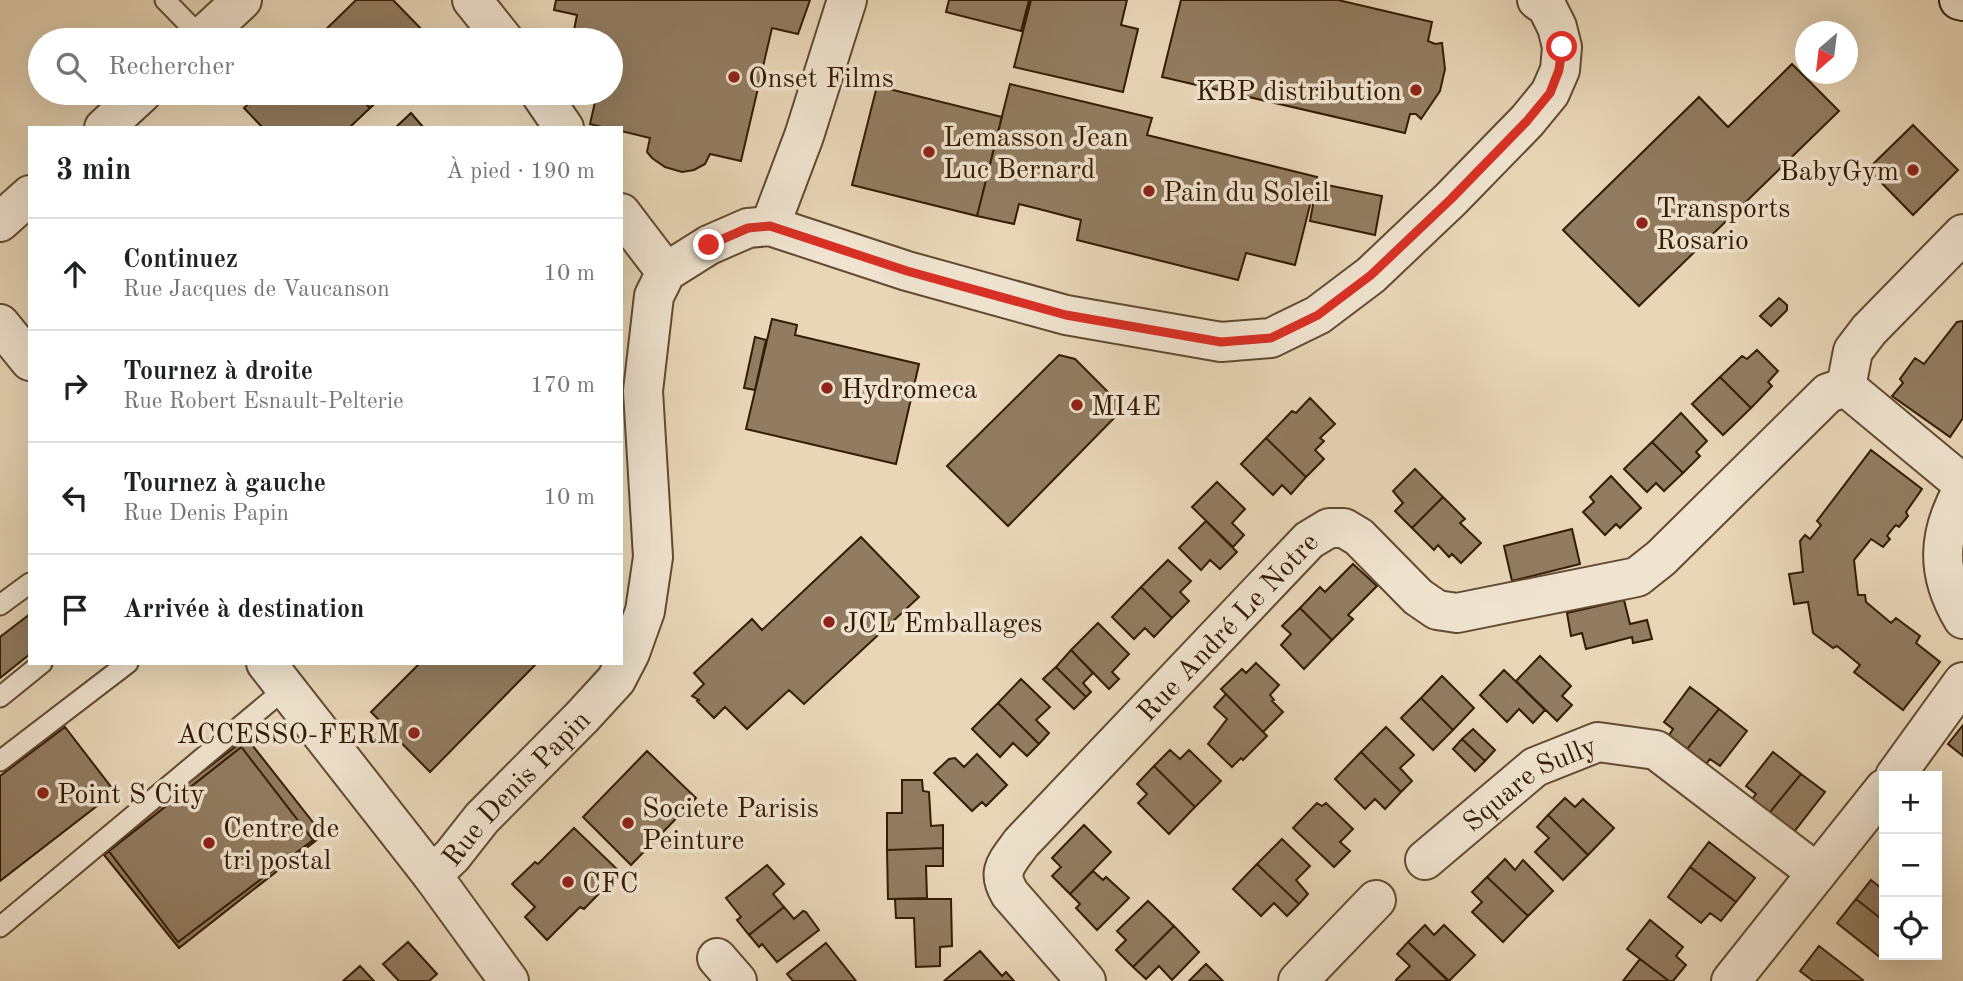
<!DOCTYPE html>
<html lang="fr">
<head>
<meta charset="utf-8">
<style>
	:root { --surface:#fff; --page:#f2f2f2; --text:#202124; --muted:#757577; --line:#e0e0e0 }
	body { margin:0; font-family:"Old Standard TT",serif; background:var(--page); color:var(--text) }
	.controls { position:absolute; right:21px; bottom:21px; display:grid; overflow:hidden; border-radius:0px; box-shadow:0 7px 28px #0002 }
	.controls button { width:63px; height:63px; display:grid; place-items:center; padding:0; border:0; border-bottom:2px solid var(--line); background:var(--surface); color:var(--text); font:35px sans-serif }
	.compass { position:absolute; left:1795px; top:21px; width:63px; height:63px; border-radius:50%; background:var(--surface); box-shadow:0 7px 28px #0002; rotate:208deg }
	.stop { position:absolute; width:21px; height:21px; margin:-16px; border:5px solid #d93025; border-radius:50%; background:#fff }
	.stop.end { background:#d93025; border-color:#fff; box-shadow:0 2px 7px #0008 }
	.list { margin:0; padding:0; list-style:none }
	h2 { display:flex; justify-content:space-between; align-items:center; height:91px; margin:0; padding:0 28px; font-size:30px }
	h2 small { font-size:23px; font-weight:400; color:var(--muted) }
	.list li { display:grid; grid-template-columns:46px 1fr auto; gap:21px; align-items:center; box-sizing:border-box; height:112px; padding:0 28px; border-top:2px solid var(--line) }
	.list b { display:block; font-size:26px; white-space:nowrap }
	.list p { margin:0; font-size:23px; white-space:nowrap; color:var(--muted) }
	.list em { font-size:23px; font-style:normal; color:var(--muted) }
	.icon { flex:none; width:38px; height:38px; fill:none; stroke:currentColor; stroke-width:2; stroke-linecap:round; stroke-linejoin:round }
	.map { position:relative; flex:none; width:1963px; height:981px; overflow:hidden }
	.search { position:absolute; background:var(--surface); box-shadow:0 7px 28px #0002; left:28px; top:28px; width:595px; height:77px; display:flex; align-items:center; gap:18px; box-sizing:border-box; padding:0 24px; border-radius:38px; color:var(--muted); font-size:26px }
	.panel { position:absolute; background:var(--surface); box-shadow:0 7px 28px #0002; left:28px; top:126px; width:595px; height:539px; border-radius:0px }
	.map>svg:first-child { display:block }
</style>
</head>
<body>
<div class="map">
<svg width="1963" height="981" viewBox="0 0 1963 981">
	<rect width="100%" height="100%" fill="#e8d6b7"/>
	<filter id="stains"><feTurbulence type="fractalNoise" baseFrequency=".00286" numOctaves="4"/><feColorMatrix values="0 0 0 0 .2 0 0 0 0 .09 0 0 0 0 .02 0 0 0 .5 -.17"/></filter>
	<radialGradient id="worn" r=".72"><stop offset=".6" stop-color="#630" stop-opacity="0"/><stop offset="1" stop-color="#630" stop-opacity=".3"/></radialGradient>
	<!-- building -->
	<path fill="#927c61" stroke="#341b03" stroke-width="2" d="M356,0H393L432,40H315Z
		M556,0H810L798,34L772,28L741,161L710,154L705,164L694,170L682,172L665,167L652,158L647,152L650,138L621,131V128H606L590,124L597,93H611V40H572L577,15L554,10Z
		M949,0H1029L1021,31L946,12Z
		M1031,0H1127L1121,25L1138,29L1123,92L1014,67Z
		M1181,0H1338L1432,22L1428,41L1435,44L1442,43L1445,69L1440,91L1421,119L1416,114H1410L1405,133L1162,77Z
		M1792,64L1839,111L1639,306L1563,230L1699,97L1728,127Z
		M1010,84L1152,118L1147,135L1317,177L1295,265L1246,253L1238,280L1077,240L1081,220L1039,209L1019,204L1014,224L977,216Z
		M877,86L1002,117L977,216L852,185Z
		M260,93H355L370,108L349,128H263L244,108Z
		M355,93H386L370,108Z
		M411,113L424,128H395Z
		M1913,125L1958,170L1913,215L1868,169Z
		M1317,183L1382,196L1375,235L1310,221Z
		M1779,298L1787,305V310L1771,326L1760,316Z
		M772,319L797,325L795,335L919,364L896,464L746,429Z
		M1963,321V418L1950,437L1892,396L1903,383L1900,379L1915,358L1924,364L1957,322Z
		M755,337L766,340L755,390L744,388Z
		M1757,350L1778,371L1768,382L1772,386L1751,408L1720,377L1742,356L1747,359Z
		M1059,355L1075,359L1124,408L1008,526L947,466Z
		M1720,377L1751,408L1723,435L1692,404Z
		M1310,398L1335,424L1320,438L1324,441L1315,450L1324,459L1306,477L1266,438L1292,411L1296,413Z
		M1681,413L1707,441L1696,452L1700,456L1683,473L1652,442Z
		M1266,438L1306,477L1291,494L1282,485L1273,495L1241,464Z
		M1652,442L1683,473L1664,491L1656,483L1647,492L1624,469Z
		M1871,450L1922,489L1906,512L1908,516L1899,527L1896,525L1894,527L1887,536L1890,539L1883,547L1871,539L1854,560L1858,595H1865L1866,602L1891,623L1896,618L1920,636L1916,643L1940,662L1903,710L1854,672L1860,665L1837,646L1833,648L1813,633L1808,602L1794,604L1789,574L1803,572L1800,541L1805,535L1810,539L1821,525L1817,521Z
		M1415,469L1443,497L1412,528L1395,511L1403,503L1393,491Z
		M1611,476L1641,508L1620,528L1616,524L1605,535L1583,512L1594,502L1590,497Z
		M1217,482L1245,509L1232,523L1244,535L1233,547L1192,507Z
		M1443,497L1465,519L1460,523L1481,543L1461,563L1452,554L1449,557L1438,545L1434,550L1412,528Z
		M1206,521L1237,552L1220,569L1210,560L1201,570L1179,548Z
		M1572,529L1580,564L1512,581L1504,546Z
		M861,537L919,597L804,704L789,690L747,729L725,707L714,718L697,701L699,700L692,696L704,684L694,673L752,619L762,630Z
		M1168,560L1191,581L1180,592L1189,601L1172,618L1141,587Z
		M1353,564L1377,586L1348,615L1353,619L1332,640L1300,608L1320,587L1325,592Z
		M1141,587L1172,618L1154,637L1145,628L1134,639L1112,617Z
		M1624,600L1630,624L1647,620L1652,639L1633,643L1632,637L1586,649L1582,633L1571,636L1567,613Z
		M1300,608L1332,640L1304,669L1281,645L1291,634L1282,626Z
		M30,614V654L0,678V637Z
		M1098,623L1129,654L1112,672L1119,679L1109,689L1071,650Z
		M1071,650L1093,673L1083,683L1091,692L1086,697L1056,667Z
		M1540,656L1571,686L1562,696L1572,705L1557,721L1516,681Z
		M420,663H537L430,772L371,712Z
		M1256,663L1279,685L1270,695L1274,700L1272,701L1283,712L1263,732L1221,689L1242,669L1246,673Z
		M1056,667L1086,697L1074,709L1043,679Z
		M1504,670L1545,710L1533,723L1519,709L1507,722L1480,695Z
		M1442,676L1474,708L1453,730L1421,698Z
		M1021,679L1050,707L1036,720L1049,733L1039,744L998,703Z
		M1690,687L1719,709L1684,753L1666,740L1673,729L1664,722Z
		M1226,694L1267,736L1243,760L1241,758L1232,767L1208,744L1227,719L1214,707Z
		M1421,698L1453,730L1433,750L1401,718Z
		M998,703L1039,744L1027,756L1013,743L1000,757L972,729Z
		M1719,709L1747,731L1720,766L1710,759L1703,768L1684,753Z
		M1963,725V756L1948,744Z
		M65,727L115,792L0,881V776Z
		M1386,727L1414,755L1400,768L1412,781L1401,792L1361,752Z
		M1473,729L1495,750L1485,761L1462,739Z
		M1462,739L1485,761L1475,771L1453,749Z
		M249,741L323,835L179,948L104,855Z
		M239,744L313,840L178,942L105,846Z
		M1170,750L1180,759L1189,750L1221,781L1195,807L1154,766Z
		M647,751L696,798L631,865L583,817Z
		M1361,752L1401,792L1385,809L1375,799L1365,809L1335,779Z
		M1773,752L1801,774L1766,817L1748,804L1756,794L1746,786Z
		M977,754L1007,785L986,806L982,802L972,811L934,773L949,759L955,758L964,767Z
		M1154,766L1195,807L1169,834L1138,803L1147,794L1137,784Z
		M1801,774L1825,792L1790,837L1766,817Z
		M902,780H922L923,791L929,792L931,826L943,825V848L887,850V813H902Z
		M1565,798L1575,807L1583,799L1614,828L1588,855L1548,815Z
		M1317,803L1322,806L1326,803L1353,829L1340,842L1350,851L1334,867L1293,828Z
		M1548,815L1588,855L1563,880L1535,852L1549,838L1537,827Z
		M1084,825L1111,852L1070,894L1052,876L1061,867L1052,858Z
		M574,828L620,872L584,909L580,907L547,940L525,917L535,907L512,884L535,862L538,864Z
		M1282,839L1310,866L1296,880L1308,894L1299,904L1257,864Z
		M1709,842L1755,878L1736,902L1690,867Z
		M943,848V866H926L927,898L888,899L887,850Z
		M1505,859L1515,870L1523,860L1553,891L1528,916L1487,877Z
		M1257,864L1299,904L1287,916L1274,903L1261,916L1233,889Z
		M767,865L784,884L773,894L784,907L749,935L737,920L741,917L726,898Z
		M1690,867L1736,902L1721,921L1710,913L1701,923L1668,897Z
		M1093,871L1103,880L1106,877L1129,898L1097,930L1076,908L1080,904L1070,894Z
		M1487,877L1528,916L1503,942L1472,912L1482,902L1472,892Z
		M1871,880L1881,888L1884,883V921L1856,899Z
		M895,899H951L952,946L940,947V966L916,967L914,918H896Z
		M1856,899L1884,921V953L1881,958L1837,923Z
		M1148,901L1174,926L1133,967L1116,950L1126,940L1117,931Z
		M784,907L794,919L803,911L806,912L819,930L777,962L762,944L759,947L749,935Z
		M1650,920L1683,947L1676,956L1686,965L1673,981H1669L1627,949Z
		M1425,925L1434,935L1444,925L1475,955L1449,981L1408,942Z
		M1174,926L1199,952L1172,980L1159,966L1146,979L1133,967Z
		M408,942L437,974L429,981H399L383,964Z
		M1408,942L1448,981H1397L1396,980L1410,966L1397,954Z
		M826,943L856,981H793L787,974Z
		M1819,946L1863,980L1862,981H1813L1800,971Z
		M980,951L1002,976L1006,972L1014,981H944Z
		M1640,959L1669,981H1623Z
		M1206,964L1223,981H1189Z
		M360,966L374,981H343Z"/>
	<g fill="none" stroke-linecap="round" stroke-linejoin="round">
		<defs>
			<path id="lane" d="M165,0L202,38
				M0,605L30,583
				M0,697L42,663
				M0,761L128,663
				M0,927L286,688"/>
			<g id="street">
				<path d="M472,0L504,40"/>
				<path d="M199,40L242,0"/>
				<path d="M540,93L564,128"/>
				<path d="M104,128L142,93"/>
				<path d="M621,213L666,272"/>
				<path d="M0,222L30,195"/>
				<path d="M770,226L804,136L847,0"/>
				<path d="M1963,234L1869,330L1853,351L1846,387L1963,484"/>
				<path d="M0,324L30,361"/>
				<path d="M1963,489C1937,535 1936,574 1963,619"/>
				<path d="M266,663L432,875L509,981"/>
				<path d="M1895,776L1963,682"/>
				<path id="s1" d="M1425,860L1535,767L1598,742L1656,750L1817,873"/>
				<path id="s2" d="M432,875L452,856L482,818L582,717L616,680L630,653L645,611L653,557L643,391L654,296L666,272L709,245L748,228L770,226L907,271L1066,315L1221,342L1271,338L1318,315L1371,275L1451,199L1527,121L1550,93L1560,70L1562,47L1557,27L1547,7L1537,0"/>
				<path d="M717,958L737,981"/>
				<path id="s3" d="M1086,981L1010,894C996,871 1007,863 1021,843L1309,540L1329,528H1344L1359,537L1418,597L1437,610L1457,613L1637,577L1661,558L1828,393L1846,387"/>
				<path d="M1298,981L1376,900"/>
				<path d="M1731,981L1884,789"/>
			</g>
			<path id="secondary" d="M1959,0L1963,1"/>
		</defs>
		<!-- lane casing -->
		<use href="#lane" stroke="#614a30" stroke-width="23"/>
		<!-- street casing -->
		<use href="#street" stroke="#614a30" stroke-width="42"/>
		<!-- secondary casing -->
		<use href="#secondary" stroke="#341b03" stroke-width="42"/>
		<!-- lane -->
		<use href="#lane" stroke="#f0e4d0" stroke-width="19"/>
		<!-- street -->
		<use href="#street" stroke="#f0e4d0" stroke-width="38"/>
		<!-- secondary -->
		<use href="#secondary" stroke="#f0e4d0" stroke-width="38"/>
	</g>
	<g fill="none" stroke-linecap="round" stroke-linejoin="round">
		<!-- route -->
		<path stroke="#d93025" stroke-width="9" d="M709,245L748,228L770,226L907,271L1066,315L1221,342L1271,338L1318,315L1371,275L1451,199L1527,121L1550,93L1559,70L1562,47"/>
	</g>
	<!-- markers -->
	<g fill="#8f2418" stroke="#f0e4d0" stroke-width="2.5">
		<circle cx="734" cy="77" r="7"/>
		<circle cx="1416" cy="90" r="7"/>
		<circle cx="929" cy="152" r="7"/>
		<circle cx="1913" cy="170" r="7"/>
		<circle cx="1149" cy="191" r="7"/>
		<circle cx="1642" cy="223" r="7"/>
		<circle cx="827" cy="388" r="7"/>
		<circle cx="1077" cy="405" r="7"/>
		<circle cx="829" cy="622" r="7"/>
		<circle cx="414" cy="733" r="7"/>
		<circle cx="43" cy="793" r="7"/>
		<circle cx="628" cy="823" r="7"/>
		<circle cx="209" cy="843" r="7"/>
		<circle cx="568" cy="882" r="7"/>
	</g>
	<g text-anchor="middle" stroke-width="7" stroke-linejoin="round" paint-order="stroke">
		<!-- poi labels -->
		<g font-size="28" fill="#341b03" stroke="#f0e4d0" text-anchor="start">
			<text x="748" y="87">Onset Films</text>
			<text x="1402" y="100" text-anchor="end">KBP distribution</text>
			<text x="943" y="146">Lemasson Jean<tspan x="943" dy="32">Luc Bernard</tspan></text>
			<text x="1899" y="180" text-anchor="end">BabyGym</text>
			<text x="1163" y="201">Pain du Soleil</text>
			<text x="1656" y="217">Transports<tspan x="1656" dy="32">Rosario</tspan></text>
			<text x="841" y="398">Hydromeca</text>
			<text x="1091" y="415">MI4E</text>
			<text x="843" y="632">JCL Emballages</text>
			<text x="400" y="743" text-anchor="end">ACCESSO-FERM</text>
			<text x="57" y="803">Point S City</text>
			<text x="642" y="817">Societe Parisis<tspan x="642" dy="32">Peinture</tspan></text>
			<text x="223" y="837">Centre de<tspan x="223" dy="32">tri postal</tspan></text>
			<text x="582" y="892">CFC</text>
		</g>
		<!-- street labels -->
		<g font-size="28" fill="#341b03" stroke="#f0e4d0">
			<text dy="10" stroke="none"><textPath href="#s3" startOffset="472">Rue André Le Notre</textPath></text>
			<text dy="10" stroke="none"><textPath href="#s2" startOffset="121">Rue Denis Papin</textPath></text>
			<text dy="10" stroke="none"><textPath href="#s1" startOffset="131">Square Sully</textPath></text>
		</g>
	</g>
	<rect width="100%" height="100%" filter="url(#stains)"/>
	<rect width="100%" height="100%" fill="url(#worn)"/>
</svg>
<div class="controls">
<button>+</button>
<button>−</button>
<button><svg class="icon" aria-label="locate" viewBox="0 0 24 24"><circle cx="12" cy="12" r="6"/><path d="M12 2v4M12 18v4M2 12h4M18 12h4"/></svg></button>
</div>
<svg class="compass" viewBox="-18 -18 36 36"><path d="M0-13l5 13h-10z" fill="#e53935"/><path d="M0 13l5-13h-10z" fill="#757577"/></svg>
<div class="stop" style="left:1562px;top:47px"></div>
<div class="stop end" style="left:709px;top:245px"></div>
<div class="search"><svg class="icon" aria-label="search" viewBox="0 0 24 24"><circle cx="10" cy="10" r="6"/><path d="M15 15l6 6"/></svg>Rechercher</div>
<section class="panel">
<h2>3 min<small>À pied · 190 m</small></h2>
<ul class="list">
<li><svg class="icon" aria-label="ahead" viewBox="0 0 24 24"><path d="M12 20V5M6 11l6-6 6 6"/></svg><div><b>Continuez</b><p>Rue Jacques de Vaucanson</p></div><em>10 m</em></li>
<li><svg class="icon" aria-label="right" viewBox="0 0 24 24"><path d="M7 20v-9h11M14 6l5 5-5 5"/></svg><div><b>Tournez à droite</b><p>Rue Robert Esnault-Pelterie</p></div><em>170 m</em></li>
<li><svg class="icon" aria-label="left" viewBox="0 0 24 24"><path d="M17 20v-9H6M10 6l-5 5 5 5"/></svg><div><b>Tournez à gauche</b><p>Rue Denis Papin</p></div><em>10 m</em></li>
<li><svg class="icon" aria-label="arrive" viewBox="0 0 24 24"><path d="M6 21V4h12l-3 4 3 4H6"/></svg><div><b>Arrivée à destination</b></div></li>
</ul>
</section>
</div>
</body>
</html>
